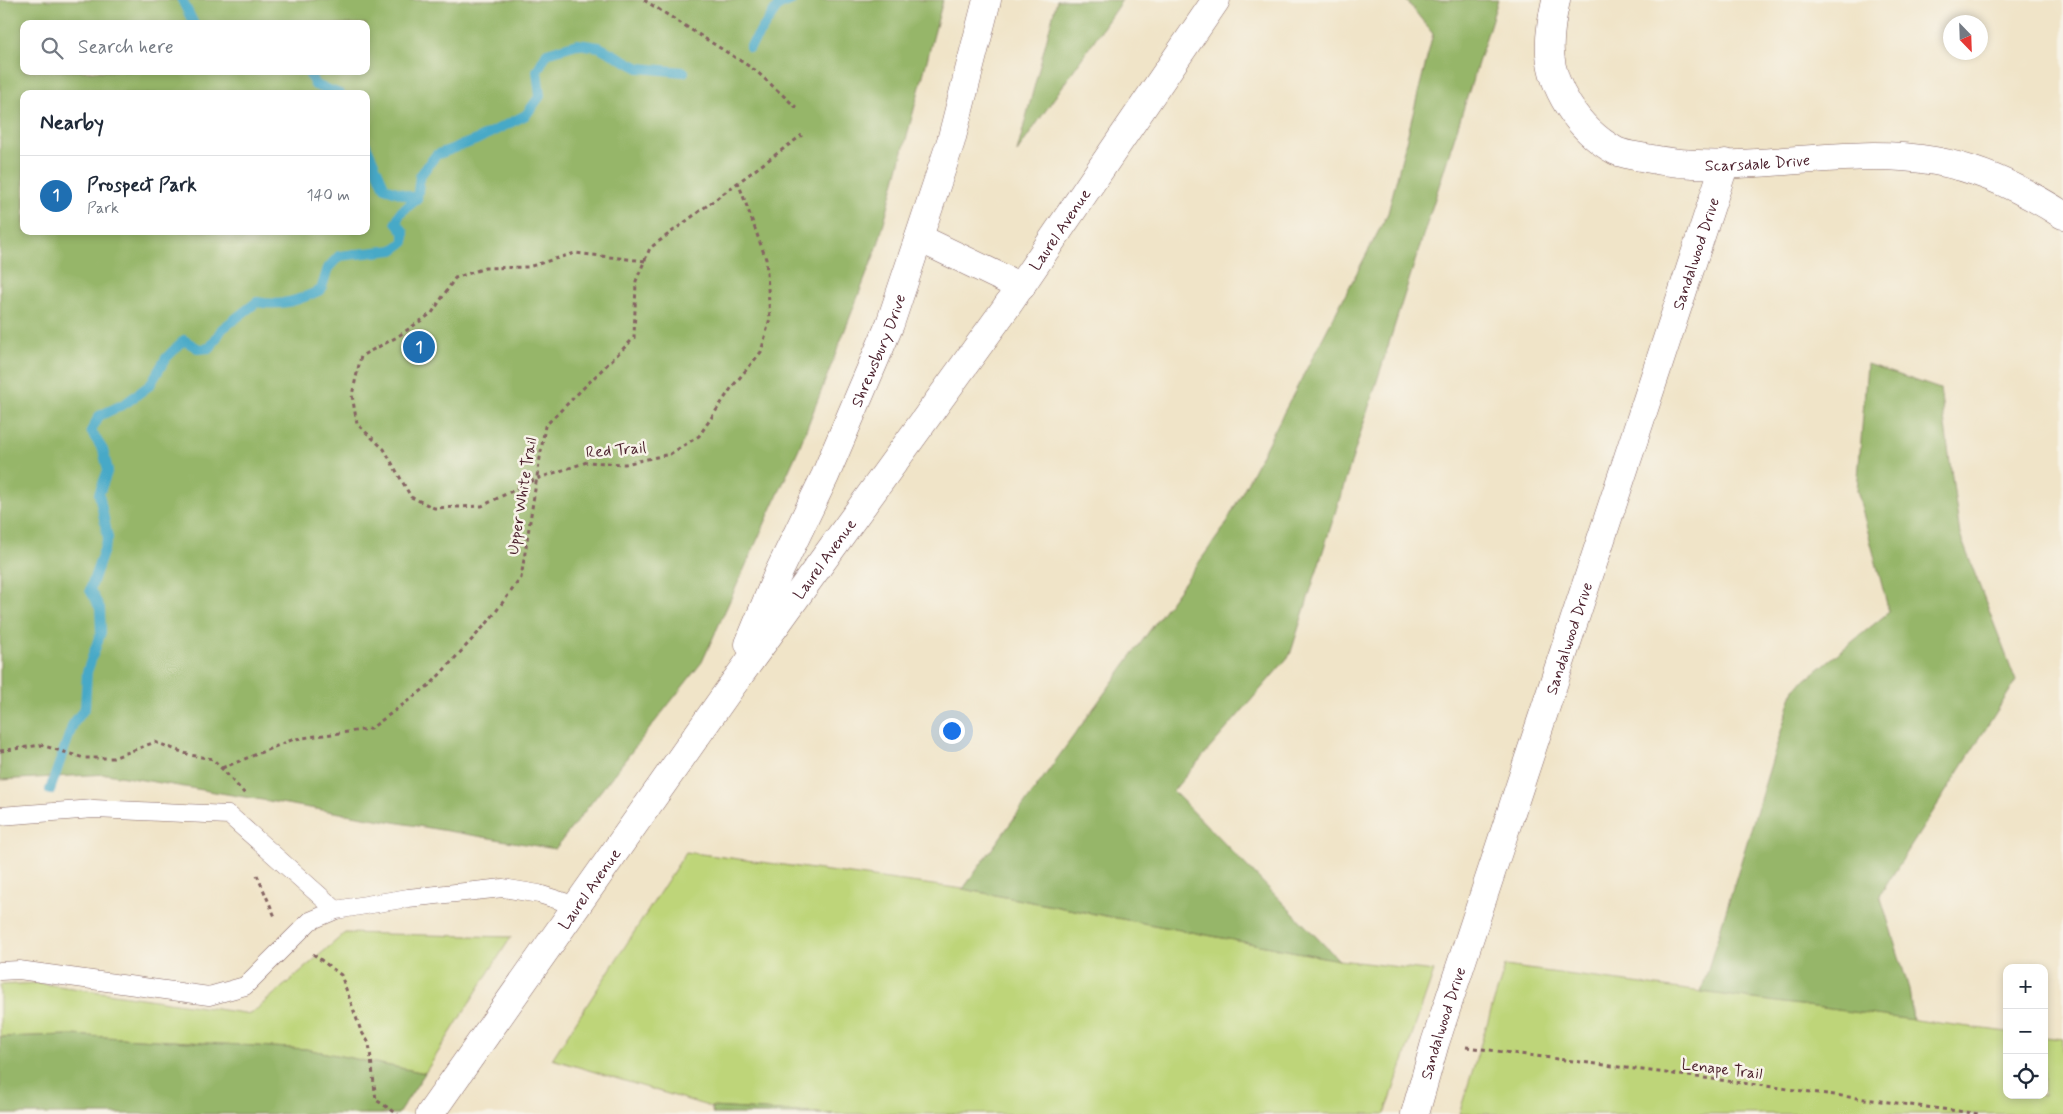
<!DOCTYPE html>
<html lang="en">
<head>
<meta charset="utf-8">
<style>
	:root { --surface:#fff; --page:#f2f2f3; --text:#1f2937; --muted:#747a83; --line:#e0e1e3; --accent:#1f6fb2 }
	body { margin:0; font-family:Mynerve,sans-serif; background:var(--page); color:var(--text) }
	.controls { position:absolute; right:15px; bottom:15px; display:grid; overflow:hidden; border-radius:10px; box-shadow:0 2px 8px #0003 }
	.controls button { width:45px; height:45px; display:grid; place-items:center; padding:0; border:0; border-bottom:1px solid var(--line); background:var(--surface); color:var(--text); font:25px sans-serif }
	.compass { position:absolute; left:1943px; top:15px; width:45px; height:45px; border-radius:50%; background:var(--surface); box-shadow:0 2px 8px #0003; rotate:157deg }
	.you { position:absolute; left:951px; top:730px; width:18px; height:18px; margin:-12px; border:4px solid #fff; border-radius:50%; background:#1a73e8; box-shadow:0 0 0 8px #1a73e833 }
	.badge { display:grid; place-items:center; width:32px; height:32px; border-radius:50%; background:var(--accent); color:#fff; font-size:16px; font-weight:700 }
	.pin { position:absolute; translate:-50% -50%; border:2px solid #fff; box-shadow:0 1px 5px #0006 }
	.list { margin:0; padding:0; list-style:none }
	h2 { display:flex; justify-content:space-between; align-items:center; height:65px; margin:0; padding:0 20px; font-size:21px }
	h2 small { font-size:16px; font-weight:400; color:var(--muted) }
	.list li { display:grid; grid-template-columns:32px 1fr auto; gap:15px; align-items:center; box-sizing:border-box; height:80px; padding:0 20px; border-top:1px solid var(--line) }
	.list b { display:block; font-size:19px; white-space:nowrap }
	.list p { margin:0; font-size:16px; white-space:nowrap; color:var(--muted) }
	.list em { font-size:16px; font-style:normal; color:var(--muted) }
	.icon { flex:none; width:28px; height:28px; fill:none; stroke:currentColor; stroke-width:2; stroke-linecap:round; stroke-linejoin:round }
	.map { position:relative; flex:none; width:2063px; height:1114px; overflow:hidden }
	.search { position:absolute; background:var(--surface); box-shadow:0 2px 8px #0003; left:20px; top:20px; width:350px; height:55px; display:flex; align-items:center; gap:12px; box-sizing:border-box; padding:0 18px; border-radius:10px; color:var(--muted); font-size:19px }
	.panel { position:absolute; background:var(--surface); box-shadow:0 2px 8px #0003; left:20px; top:90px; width:350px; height:145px; border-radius:10px }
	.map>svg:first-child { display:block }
</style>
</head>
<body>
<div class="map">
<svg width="2063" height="1114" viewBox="0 0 2063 1114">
	<rect width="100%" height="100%" fill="#f7f3e8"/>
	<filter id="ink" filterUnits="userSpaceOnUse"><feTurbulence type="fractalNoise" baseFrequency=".02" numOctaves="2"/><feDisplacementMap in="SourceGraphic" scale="10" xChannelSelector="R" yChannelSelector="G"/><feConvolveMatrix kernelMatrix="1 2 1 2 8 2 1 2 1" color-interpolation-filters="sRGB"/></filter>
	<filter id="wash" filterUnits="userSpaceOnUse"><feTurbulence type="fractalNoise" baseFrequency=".0096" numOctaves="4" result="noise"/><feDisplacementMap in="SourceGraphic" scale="20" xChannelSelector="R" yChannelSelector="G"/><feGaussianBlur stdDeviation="1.12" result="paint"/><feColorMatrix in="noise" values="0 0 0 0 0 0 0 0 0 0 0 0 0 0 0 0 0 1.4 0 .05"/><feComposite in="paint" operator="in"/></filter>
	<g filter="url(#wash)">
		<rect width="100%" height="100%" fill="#f0e4c8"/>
		<!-- green -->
		<path fill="#bed579" stroke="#847a52" d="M686,852L963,889L1339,960L1434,971L1385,1114H833L711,1107L552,1059Z
			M345,933L511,937L425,1073L306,1049L71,1035L0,1037V985L38,983L251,1014Z
			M1505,966L2007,1032V1095H2044V1037L2063,1039V1114H1459Z"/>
		<!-- forest -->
		<path fill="#96b669" stroke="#706a4a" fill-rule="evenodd" d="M0,0H943L878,245L799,448L702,662L555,849L107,774L0,780ZM24,24H366V71H24ZM24,94H366V231H24Z
			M1057,0H1122L1017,152Z
			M1406,0H1498L1290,655L1173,791L1339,960L963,889L1223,529L1388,213L1433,34Z
			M1867,364L1940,389L1960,535L2016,681L1880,895L1909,989L1913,1020L1701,992L1794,689L1889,612L1857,490Z
			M71,1035L306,1049L425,1073L398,1114H0V1037Z
			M711,1107L833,1114H713Z"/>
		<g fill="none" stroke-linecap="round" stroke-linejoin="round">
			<!-- stream -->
			<path stroke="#47a9c7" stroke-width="10" d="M182,0L194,24
				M750,47L778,6L792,0
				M308,71L315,85L340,94
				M366,145L385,188L417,199
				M50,790L73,724L85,708L87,672L101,632L100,608L90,590L108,538L99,494L108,470L103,450L91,431L99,416L126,403L150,385L166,358L184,340L199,349L210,348L222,329L257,302C282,307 299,300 321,290L328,268L339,256L393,250L404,242V232L396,222L401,212L417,199L420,176L436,155L476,140L526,115L540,96L537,71L547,53L577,44L599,47L639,68L684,72"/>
		</g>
	</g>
	<g filter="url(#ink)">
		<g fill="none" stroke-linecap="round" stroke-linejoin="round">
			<defs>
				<path id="lane" d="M0,816L94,809L229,815L336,910
					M0,971L19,970L209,996L245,986L310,921L336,910L408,898L503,888L539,894L577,906"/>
				<g id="street">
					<path id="s1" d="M1556,0C1547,40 1545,68 1568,105C1580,124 1596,140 1616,151C1625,155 1637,156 1646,158C1740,178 1840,144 1935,161C1982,169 2024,190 2063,215"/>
					<path id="s2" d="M1415,1114L1435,1043L1725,163"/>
				</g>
				<g id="secondary">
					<path d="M919,238L1021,287"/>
					<path id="s3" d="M749,644L777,576L825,476L890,324L951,141L987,0"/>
					<path id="s4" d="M430,1114L731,687L1005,309L1216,0"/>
				</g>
			</defs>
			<!-- lane casing -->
			<use href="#lane" stroke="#846462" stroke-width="19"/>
			<!-- street casing -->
			<use href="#street" stroke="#846462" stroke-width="29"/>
			<!-- secondary casing -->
			<use href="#secondary" stroke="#846462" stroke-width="29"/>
			<!-- path -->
			<path stroke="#846462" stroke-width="3" stroke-dasharray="4 4" stroke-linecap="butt" d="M644,0L755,70L798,109
				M645,261L575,253L528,267L485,268L455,278L432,313L397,337L361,356L352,395L357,424L384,449L411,497L434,508L482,506L536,479L587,462L625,464L670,454L699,436L732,387L761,352L770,318L766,259L738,182
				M0,751L41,745L84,758H113L155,742L190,755L213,759L245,794
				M222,768L294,739L370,729L432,683L488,622L521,578L545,426L634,338L636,281L650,248L802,135
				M257,875L276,919
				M313,954L341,975L361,1031L369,1043L376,1100L398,1114
				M1466,1047L1980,1114"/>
			<!-- lane -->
			<use href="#lane" stroke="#fff" stroke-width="18"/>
			<!-- street -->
			<use href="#street" stroke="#fff" stroke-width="28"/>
			<!-- secondary -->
			<use href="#secondary" stroke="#fff" stroke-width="28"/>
		</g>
	</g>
	<g text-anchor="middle" stroke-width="5" stroke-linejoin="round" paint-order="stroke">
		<!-- street labels -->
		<g font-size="16" fill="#4a1f2b" stroke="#f7f3e8">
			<text dy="6" stroke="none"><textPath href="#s1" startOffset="319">Scarsdale Drive</textPath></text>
			<text dy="6" stroke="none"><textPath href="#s4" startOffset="1086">Laurel Avenue</textPath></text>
			<text dy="6" stroke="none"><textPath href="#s2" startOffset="905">Sandalwood Drive</textPath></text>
			<text dy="6" stroke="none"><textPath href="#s3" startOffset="321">Shrewsbury Drive</textPath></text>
			<text transform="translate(616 449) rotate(-5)" y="6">Red Trail</text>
			<text transform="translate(521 496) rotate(-81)" y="6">Upper White Trail</text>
			<text dy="6" stroke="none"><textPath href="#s4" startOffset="681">Laurel Avenue</textPath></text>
			<text dy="6" stroke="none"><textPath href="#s2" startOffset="500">Sandalwood Drive</textPath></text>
			<text dy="6" stroke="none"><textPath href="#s4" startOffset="276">Laurel Avenue</textPath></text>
			<text dy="6" stroke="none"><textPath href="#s2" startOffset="95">Sandalwood Drive</textPath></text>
			<text transform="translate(1722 1068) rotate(7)" y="6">Lenape Trail</text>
		</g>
	</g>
</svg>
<div class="controls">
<button>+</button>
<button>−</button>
<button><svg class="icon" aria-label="locate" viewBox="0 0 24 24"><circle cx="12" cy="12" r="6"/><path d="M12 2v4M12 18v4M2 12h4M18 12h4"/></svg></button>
</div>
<svg class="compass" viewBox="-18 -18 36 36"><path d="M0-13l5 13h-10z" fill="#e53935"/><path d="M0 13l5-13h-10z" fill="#747a83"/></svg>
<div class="you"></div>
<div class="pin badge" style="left:419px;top:347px">1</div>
<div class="search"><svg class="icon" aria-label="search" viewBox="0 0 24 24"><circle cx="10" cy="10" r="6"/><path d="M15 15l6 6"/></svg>Search here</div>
<section class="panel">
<h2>Nearby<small></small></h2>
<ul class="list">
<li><span class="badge">1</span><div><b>Prospect Park</b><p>Park</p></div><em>140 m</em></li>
</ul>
</section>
</div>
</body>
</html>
